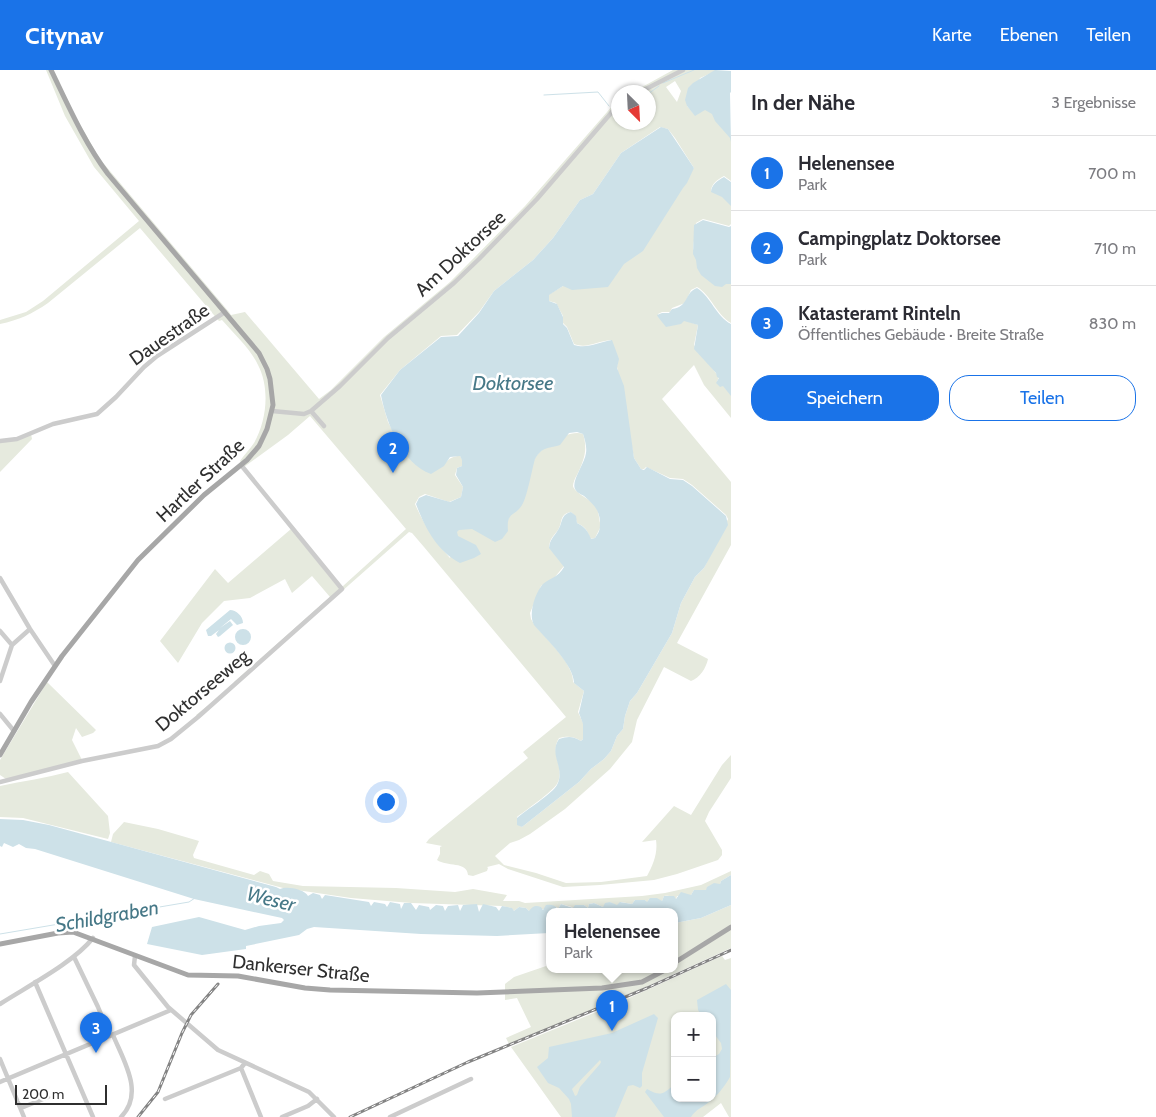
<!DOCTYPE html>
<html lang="de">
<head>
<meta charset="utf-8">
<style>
	:root { --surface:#fff; --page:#f7f7f7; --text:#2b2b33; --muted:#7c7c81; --line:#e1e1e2; --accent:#1a73e8 }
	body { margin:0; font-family:Cabin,sans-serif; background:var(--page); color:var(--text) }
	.controls { position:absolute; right:15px; bottom:15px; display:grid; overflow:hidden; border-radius:10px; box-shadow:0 1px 4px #0004 }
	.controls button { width:45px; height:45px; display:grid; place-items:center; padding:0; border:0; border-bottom:1px solid var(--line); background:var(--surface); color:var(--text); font:25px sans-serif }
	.compass { position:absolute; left:611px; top:15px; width:45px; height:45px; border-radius:50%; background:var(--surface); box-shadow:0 1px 4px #0004; rotate:156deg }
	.scale { position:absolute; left:15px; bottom:12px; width:92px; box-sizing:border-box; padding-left:5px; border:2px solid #2f2f2f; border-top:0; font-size:14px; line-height:18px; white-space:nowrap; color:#2f2f2f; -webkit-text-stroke:4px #fff; paint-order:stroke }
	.you { position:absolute; left:385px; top:731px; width:18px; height:18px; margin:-12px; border:4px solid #fff; border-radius:50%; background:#1a73e8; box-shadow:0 0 0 8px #1a73e833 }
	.badge { display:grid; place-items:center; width:32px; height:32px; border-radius:50%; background:var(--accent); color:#fff; font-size:16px; font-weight:700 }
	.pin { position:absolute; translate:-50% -41px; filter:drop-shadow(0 1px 2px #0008) }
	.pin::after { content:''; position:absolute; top:26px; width:18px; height:15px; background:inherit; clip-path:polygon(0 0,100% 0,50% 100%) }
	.popup { position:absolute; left:546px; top:838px; width:132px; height:65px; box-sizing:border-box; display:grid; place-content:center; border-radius:10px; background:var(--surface); filter:drop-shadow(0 1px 4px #0005); font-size:16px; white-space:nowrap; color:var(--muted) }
	.popup b { font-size:19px; color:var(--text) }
	.popup::after { content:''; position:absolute; left:50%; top:100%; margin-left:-10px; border:10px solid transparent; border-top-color:var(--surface) }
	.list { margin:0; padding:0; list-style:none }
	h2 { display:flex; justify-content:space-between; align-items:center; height:65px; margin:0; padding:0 20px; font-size:21px }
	h2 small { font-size:16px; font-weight:400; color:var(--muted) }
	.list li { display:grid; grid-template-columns:32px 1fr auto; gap:15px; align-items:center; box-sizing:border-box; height:75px; padding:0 20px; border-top:1px solid var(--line) }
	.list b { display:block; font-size:19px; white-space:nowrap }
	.list p { margin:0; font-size:16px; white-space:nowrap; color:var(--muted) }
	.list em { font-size:16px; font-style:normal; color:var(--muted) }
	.actions { display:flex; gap:10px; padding:15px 20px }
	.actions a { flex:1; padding:11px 0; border:1px solid var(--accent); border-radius:20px; text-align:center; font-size:18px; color:var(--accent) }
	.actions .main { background:var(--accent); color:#fff }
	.map { position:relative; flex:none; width:731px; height:1047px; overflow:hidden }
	header { display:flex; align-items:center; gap:30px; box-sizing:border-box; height:70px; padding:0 25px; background:var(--accent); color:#fff }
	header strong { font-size:24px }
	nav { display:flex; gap:28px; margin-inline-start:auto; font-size:18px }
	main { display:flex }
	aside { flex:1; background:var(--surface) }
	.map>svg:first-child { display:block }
</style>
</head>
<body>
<header>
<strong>Citynav</strong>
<nav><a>Karte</a><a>Ebenen</a><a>Teilen</a></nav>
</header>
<main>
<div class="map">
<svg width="731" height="1047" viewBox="0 0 731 1047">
	<rect width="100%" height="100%" fill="#fff"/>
	<!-- green -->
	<path fill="#e6eade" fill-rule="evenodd" d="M46,0H53L64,26L99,88L229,242L231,245L245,242L319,329L331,320L384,267L450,212L468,194L525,136L614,34L618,31V52H648V22H633L673,0H718L700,8L687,36L695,45L705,39L712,43L731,66V111L724,106C718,109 711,114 711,121L722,126L731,135V154L729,156L703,149L696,153L693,179L723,214L731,213V253C716,244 711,225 697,217L691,220L685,233L672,238L670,242H662L658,244L659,248L684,250L698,255L694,275L719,307L717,312L720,315H723L731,325V348L704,315L694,295L662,329L731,412V475L677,573L708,589C706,598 700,608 691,611L664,597L637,650L632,672L610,699L565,739L530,764L519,770L510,773L495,786L504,795L536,803L566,813L601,812L647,806C653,795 658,783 656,770L642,772L674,736L691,745L722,695L731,685V708L709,742L705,751L722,780V785L718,790L677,804L654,810L600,815L563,817L508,799L499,794L487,797L488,798L487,801L473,806L468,805C467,791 447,797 437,790L440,784V777L442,776L426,773L429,769L528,688L523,682L566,647L424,477L412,463L409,462L198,648L196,645L233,616L234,612L330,527L312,506L292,523L285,509L250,528L224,531L202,553L178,593L160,571L215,499L228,513L291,459L337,516H343L406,459L310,346L288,365L244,397L240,391C244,385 250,379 254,373C267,350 270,318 258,295C250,278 234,264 222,250L219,251L140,158L48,233C32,244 19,250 0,254V250L26,242L43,231L139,151L94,97L65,46ZM675,11L681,21L677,32L666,17ZM660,57L668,59L675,68L694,98L624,193L563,216L548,225L549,231L556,233L563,246V253L567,257L574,274C587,279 598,271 611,270L618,289L617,297L634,388L641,399H644L646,397L670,408L683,409L692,415L726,445L728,449L704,498L695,507L681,533L672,563L637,623L630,631L625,646L623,659L617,666L611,681L604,689L591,699L579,712L522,757L517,754V747C526,740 551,723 557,714C566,698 549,684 559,668C568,666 573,666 581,671L583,669V653L578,642L584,621L573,612C574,594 546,569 534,554L531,549L530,543L541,516L554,508L564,496L549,477C550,468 553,467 558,460C563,452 559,444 571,442L575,446L577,453C584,456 588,460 590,469L595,468L601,456C598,448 600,441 594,434C589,429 574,422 573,416C573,413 575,408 577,405C584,390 588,380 583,364C568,359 543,376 535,388L507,452L458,458L455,462L457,467L450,488C435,471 424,455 415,434L419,427L425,424L449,432L461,427L463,417L455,405L457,398L462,396V389L460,386C453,386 450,388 445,393L403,381L388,352L380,325L400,300L441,266L457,265L479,242L494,221L533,190L553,168L580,130L593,124L621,83Z
		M31,364L32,369L0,402V372Z
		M47,612L96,660L93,663L82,667L76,658L72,670L82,690L6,709L0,705V690Z
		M68,702L108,746L110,763L108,769L23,748L0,747V716C23,711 46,708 68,702Z
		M124,752L158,759L199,771L193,785L194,788L254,805L260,801L269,804L273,811L303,816L396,818L455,822L473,819L507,825L503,831H519L525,833L642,826L665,823L701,815L731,801V805L721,811L720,814L706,820H694L691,825L677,826L676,829C672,826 669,825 664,826L662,831L649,829L647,833L645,830H635L632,834L621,832L617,836L610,832L603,837L594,833L589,834L588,838L584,835L573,839L572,837L561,834L558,839L557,837L529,841L526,838L519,837L514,841L511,838L502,836L411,833L351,828L283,818L111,772L113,764Z
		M731,835V878L648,916L509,974L506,968L531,957L517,928L505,930V914L514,907L549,895L550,900H674L675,853L701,848Z
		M722,886L725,890L731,888V1047H729L721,1033L703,1047H561L511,977L618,933ZM675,946H712V1028H675Z"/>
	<!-- water -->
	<path fill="#cde1e8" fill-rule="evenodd" d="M715,0L731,1V22L730,23L731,72L730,68L715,51L712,44L705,40L695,46L687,36L685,30L688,18L693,13Z
		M661,57L668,59L694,98L687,113L683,118L643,181L624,194L608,217L572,220L563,216L549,225V231L557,234L563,247V254L567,258L574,275C588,279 598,272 612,270L619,289L617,298L624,316L634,388L641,399L644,400L647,397L670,409L683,410L692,416L726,446L728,455L704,498L695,507L681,533L672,563L637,623L630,631L625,646L623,659L617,666L611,681L604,689L591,699L579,712L522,757L517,755V748C526,740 552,724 557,715C566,698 548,685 559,669C568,666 573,666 581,671L583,669V654L579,643L584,621L574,613C574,595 546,569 534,555C528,544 535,523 543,514C551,507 558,508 564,497L549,478C550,469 553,468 558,460C563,453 560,445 571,442L576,446L577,453C585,457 588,461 591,469L595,468C600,461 600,459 600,451C599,439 593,434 584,426C581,424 577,423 575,419C571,411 585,393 586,383C587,377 585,370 583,364L577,362L569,363L560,375C547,379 543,376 535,389C532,399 527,428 522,435C515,447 506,441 508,461L502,469L495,472L472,459L459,460L457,462L458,466L476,475L481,484L474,488L460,493C437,481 425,458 416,434L419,428L426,425L450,432L461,427L463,417L456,405L457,398L462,396V390L460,386L450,387L444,396L431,404C402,394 386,352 381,325L400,300L441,267L458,266L479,243L494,221L533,190L553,168L580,130L593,124L621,83Z
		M724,107L731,112V136L722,127L711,122C711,115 718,110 724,107Z
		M703,150L729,157L731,156V214H726L722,217L715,216L701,205L697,198L696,190L693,184L694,155Z
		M697,218C711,227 716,246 731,254V326L723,316L720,317L716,313L719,308L717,307L716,303L694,279L698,255L684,251L681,254L666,257L658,247L657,245L662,243H669L672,239C689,237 684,223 697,218Z
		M230,540C236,540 243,546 243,553L237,555L231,549L220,558L230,551L233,555L220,566L218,567L216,564L219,560L211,566H208L206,560Z
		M235 567a8 8 0 1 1 16 0a8 8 0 1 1-16 0Z
		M224.5 578a5.5 5.5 0 1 1 11 0a5.5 5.5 0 1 1-11 0Z
		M0,749L23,750L49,755L276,817L280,819C287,816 304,819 308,826L313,823L320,825L322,829L325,825L369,832L371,836L374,832L385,834L387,837L390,832L400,834L401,839L404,833H411L416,840L419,835L429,837L430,840L436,835L443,836L445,841L448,836L458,835L460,841L463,835L477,834L479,842L483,834L496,837L499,841L502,836L512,838L514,841L519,837L526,838L529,841C533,836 535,835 541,837L543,840L546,835C551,834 555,835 558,839L561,834L573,838L575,835H584L588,838L589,834L594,833L603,837L605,833L610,832L617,835L620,832L632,834L635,830H645L647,832L650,828H657L662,831L664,826H674L676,829L681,822L691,825L694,820H706L707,817L714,813L720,814L721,811L731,805V835L701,848L675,853L674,842H550L549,863L497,866L421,864L314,857L307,859L299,865L246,876V879L202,885L147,874L152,857L199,847L245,860L259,856L281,853L284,850L282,848L194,829L35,779L26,778L19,774L13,777L4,773L2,777L0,776Z
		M726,914L731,920L730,1007C724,1017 718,1025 709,1032C702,1038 696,1039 691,1047H664L645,1022L647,1019C661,1027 663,1024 675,1014V1028H712V988L719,984L722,979L721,973L712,961V946H702L698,940L697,930Z
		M654,944L658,948L642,1003V1016L640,1018L633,1015L628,1016L615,1047H572L571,1034L569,1029L559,1018L548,1013L537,997L548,988L549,977L612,963ZM600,990L601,992L600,994L580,1017L577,1025L575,1026L572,1019Z"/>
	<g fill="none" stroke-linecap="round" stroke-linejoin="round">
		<!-- stream -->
		<path stroke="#cde1e8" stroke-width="1" d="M663,13L694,0
			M648,24L659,16
			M544,25L598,22L609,36
			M0,864L189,832L195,828"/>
		<!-- minor -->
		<path stroke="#ccc" stroke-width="4.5" d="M640,22L683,0
			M272,341L304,344L311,341L340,316L388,268L454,213L479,189L537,129L618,35
			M311,341L324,356
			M0,371L17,369L53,354L97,344L116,327L144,297L157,286L225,242
			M0,508L30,559L55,596
			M0,561L12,575
			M0,611L12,575L30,559
			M0,644L14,661
			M0,712L82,691L158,676L171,669L198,647L342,519L241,395
			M135,886L134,895L168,937L218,980L309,1022L334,1047
			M74,887L98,937L110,966
			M35,912L93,1047
			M0,934C28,916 73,893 93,868
			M113,965C123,990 145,1023 121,1047
			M0,989L24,1047
			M241,998L261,1047
			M0,1012L171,940
			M165,1029L241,998L245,993
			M21,1038L48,1027
			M282,1047L308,1036L317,1029
			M390,1047L471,1009"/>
		<!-- major -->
		<path stroke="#a7a7a7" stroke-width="5" d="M0,685L31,632L62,586L138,490L204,425L247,390L259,376L267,359L273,335L270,309L267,299L259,283L108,104C84,72 68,35 51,0
			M0,874L58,863L73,862L188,905L238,906L305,918L330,920L477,923L602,918L642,912L665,900
			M674,893L731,857"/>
		<defs>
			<path id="rail" d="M138,1047L158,1022L182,963L191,945L218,914
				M350,1047L468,992L647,918L731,880"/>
		</defs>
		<!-- rail casing -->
		<use href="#rail" stroke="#848484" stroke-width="3"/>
		<!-- rail -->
		<use href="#rail" stroke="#fff" stroke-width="1" stroke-dasharray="4" stroke-linecap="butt"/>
	</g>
	<g text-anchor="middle" stroke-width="5" stroke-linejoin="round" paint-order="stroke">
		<!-- street labels -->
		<g font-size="19" fill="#2f2f2f" stroke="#fff">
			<text transform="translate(460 183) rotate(-43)" y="7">Am Doktorsee</text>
			<text transform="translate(169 264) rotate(-35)" y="7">Dauestraße</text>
			<text transform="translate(200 410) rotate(-43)" y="7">Hartler Straße</text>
			<text transform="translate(202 620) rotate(-40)" y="7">Doktorseeweg</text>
			<text transform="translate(301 898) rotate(6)" y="7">Dankerser Straße</text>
		</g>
		<!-- water labels -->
		<g font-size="20" font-style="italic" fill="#467887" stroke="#fff">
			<text x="513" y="320">Doktorsee</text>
			<text transform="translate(271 829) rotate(14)" y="7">Weser</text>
			<text transform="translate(107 846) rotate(-10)" y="7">Schildgraben</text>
		</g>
	</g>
</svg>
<div class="controls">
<button>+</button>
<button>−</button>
</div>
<svg class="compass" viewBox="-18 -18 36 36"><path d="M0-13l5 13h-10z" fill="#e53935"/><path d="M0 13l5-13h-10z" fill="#7c7c81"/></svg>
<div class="scale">200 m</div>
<div class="you"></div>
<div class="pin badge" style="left:612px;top:961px">1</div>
<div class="popup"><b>Helenensee</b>Park</div>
<div class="pin badge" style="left:393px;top:403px">2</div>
<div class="pin badge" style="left:96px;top:983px">3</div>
</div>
<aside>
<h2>In der Nähe<small>3 Ergebnisse</small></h2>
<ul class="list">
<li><span class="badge">1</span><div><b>Helenensee</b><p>Park</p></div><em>700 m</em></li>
<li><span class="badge">2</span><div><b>Campingplatz Doktorsee</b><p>Park</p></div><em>710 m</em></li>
<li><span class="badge">3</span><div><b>Katasteramt Rinteln</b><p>Öffentliches Gebäude · Breite Straße</p></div><em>830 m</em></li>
</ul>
<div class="actions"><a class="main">Speichern</a><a>Teilen</a></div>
</aside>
</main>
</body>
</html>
